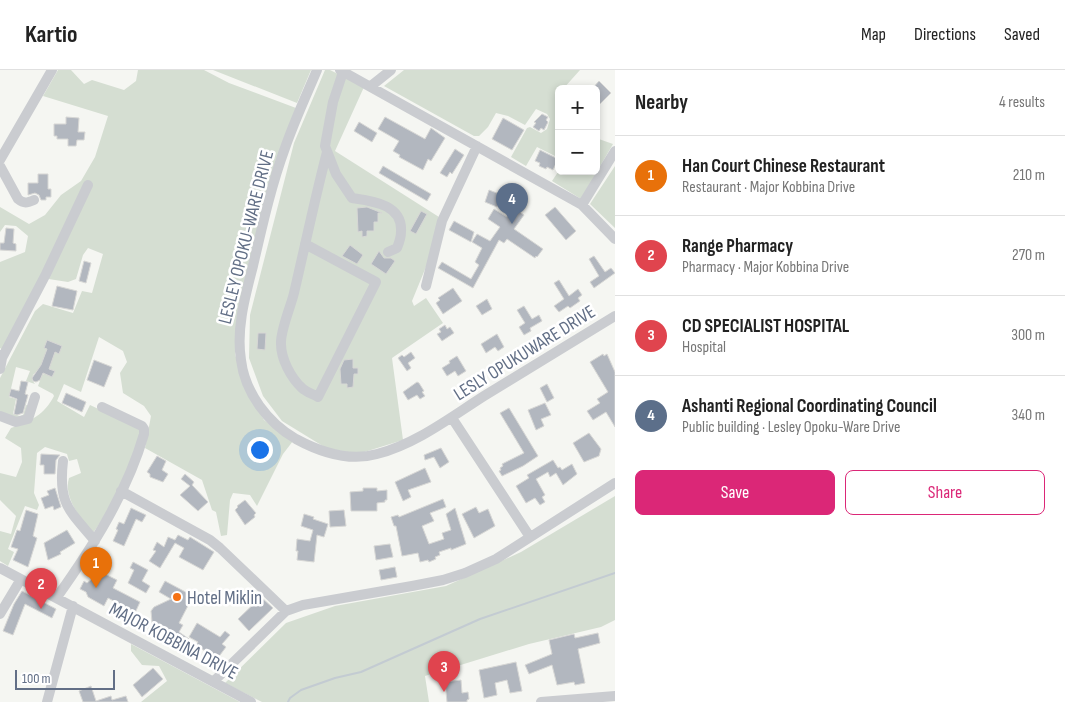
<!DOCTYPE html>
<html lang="en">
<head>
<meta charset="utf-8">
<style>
	:root { --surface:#fff; --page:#f2f2f2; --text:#222; --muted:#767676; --line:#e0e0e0; --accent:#db2777 }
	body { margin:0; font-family:"Sofia Sans Condensed",sans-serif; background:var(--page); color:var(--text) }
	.controls { position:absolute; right:15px; top:15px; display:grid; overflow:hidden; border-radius:8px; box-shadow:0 2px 8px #0003 }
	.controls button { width:45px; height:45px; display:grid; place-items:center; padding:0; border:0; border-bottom:1px solid var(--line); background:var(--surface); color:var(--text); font:25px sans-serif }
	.scale { position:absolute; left:15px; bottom:12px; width:100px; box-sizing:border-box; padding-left:5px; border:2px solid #626f86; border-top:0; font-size:14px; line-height:18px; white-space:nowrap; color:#626f86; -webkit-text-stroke:4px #fff; paint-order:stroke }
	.you { position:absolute; left:259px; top:379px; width:18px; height:18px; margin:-12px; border:4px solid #fff; border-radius:50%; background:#1a73e8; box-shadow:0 0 0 8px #1a73e833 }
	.badge { display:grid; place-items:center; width:32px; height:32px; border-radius:50%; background:var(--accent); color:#fff; font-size:16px; font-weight:700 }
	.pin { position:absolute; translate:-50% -41px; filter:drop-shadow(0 1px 2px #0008) }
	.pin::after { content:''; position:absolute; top:26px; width:18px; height:15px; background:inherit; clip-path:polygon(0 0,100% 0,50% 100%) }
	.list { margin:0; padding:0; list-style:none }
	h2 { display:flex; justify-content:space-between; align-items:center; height:65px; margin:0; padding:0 20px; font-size:21px }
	h2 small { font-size:16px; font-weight:400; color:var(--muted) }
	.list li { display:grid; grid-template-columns:32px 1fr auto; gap:15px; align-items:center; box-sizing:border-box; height:80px; padding:0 20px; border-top:1px solid var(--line) }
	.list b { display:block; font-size:19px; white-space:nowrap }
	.list p { margin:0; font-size:16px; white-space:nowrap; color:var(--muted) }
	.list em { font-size:16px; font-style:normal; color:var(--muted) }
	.actions { display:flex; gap:10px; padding:15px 20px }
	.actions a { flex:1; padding:11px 0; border:1px solid var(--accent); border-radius:8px; text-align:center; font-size:18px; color:var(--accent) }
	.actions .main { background:var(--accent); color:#fff }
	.map { position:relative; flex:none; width:615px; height:632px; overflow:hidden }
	header { display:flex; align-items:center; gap:30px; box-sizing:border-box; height:70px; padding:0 25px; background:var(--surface); border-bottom:1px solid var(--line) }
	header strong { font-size:24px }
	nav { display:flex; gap:28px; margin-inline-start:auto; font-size:18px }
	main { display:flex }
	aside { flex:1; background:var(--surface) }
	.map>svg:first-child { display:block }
</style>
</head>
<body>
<header>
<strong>Kartio</strong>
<nav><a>Map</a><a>Directions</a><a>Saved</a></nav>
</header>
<main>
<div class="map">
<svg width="615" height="632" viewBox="0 0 615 632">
	<rect width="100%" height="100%" fill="#f5f6f2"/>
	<!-- green -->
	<path fill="#d5ded2" d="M58,0H71L84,14L92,10L124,20L136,11L138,0H204L229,13L296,38L238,253L235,284L244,315L264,350L293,371L283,384L257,436L250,425L233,423L230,430L227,465L221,466L216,442L212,440L202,410L145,378L151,346L144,336L123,323L120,303L127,292L123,281L99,267L81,322L64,314L57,331L84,347L90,335L143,360C131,396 115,432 93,463C81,450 63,427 69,408L81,403L77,389L69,391L67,384L45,377L37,383L34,423L39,435L37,440L25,436L8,479L14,482L8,496L0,491V461L11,464L16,446L0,430V403L16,407L22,392L21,378L5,368L11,358C31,351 44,345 54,326L53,324L38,316L42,305H44L36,302L33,305L32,310L35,314L26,311L30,301L16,297L9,327L16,329L13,344L20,346L23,345L26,335L29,336L26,346L19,349L0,342V308L35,241L43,234L73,243L82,221L92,223L103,184L88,178L83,185L76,209L68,212L42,208L3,280L0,278V192L25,182L28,166L16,156L5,155L0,162V137L29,154L45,145L61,125L81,111L95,87L108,46L43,26Z
		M213,0H311L297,33Z
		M325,0H330L364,17L335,81L439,147L428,192L412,231L414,236L426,228L443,253L392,288L403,370L358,384L326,378L282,351L263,326L249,288L250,245L294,73Z
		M404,0H580L563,19H559V88L537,77L526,96L511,87L527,58L530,57L541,63L547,59L550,49L547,44L536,39L525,55L508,46L496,43L488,57L479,66H474L384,16Z
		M596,68L613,74L581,129L552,111L558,102L557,96L559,92V101H596Z
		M615,96V158L590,134Z
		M615,426V550L601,557L529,574L425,606L429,632H262L225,613L286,553L335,536L446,516L521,482Z
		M131,574L240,632H141L167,611L159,596L142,595L131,581Z"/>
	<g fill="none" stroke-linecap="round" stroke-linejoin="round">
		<!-- stream -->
		<path stroke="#c3cbd2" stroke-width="2" d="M288,632L290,628L301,620L335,608L361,602L480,549L615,503"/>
	</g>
	<!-- building -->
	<path fill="#b2b7bf" stroke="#d7d7d5" d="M599,11L611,23L596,38V19H592Z
		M542,44L548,47L546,50L548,52L544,60L541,58L539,61L533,57L536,53L534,52Z
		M66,47L79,48L78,62H85L84,70H77L76,76H68V69H57V66H54V54H66Z
		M385,47L425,69L431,58L445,68L431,91L428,89L423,100L399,87L400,85L393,81L399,71L378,59Z
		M503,48L524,60L512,80L492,69Z
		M359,52L377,63L372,72L354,61Z
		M455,79L464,85L452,104L450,102L447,107L440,103Z
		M540,80L558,89L553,100L547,97L546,99L539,96L540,93L535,91Z
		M383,96L431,124L427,131L379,103Z
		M38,104H48V119H51V127H46V130H41L39,125L35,123L28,125V113H38Z
		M489,120L502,125L497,137L485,132Z
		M367,137L382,143H378V152H374V161H367V166L362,167V161L358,162L357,138Z
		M513,137L524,145L514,159L543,179L537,187L536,186L535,188L507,169L504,173L499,170L473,218L438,198L442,192L471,209L479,195L475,192L482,178L472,172L477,164L490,171L500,157L488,149L494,139L507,147Z
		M555,137L576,161L566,170L545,145Z
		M421,141L427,144L416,164L410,161Z
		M454,151L474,162L471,172L449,160Z
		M6,158L14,159L13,173L16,174V181L0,180V173H4Z
		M350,175L363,185L357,194L342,186Z
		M379,181L384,188H391L395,191L386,204L371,194Z
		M594,186L605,202L611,198L615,203L594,218L590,212L599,206L589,189Z
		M84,191L91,193L86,213L79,211Z
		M559,210L569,226L578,219L582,225L578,228L580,231L570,238L568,236L559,242L554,236L564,229L554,213Z
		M57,216L77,221L73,240L52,236Z
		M453,218L462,231L443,244L436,233L440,230L438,228Z
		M487,229L492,239L482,245L476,236Z
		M524,236L532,249L539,245L542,251L530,258L531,261L524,265L519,257L525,253L517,240Z
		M445,255L447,259L450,257L454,263L442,271L437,264L441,262L439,259Z
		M258,263H266L265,280L257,279Z
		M497,264L504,277L498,281L495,277L486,283L481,274Z
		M47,270L62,276L59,284L55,282L49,299L55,301L52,307L43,303L40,310L36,312L33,311L32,308L41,295L47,279L44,278Z
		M411,282L415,288L408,293L411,298L407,301L398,288L402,285L404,287Z
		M603,284L604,286L607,284L615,302V357L606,342L593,350L587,341L600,333L597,329L608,322L590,292Z
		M457,286L466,301L458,306L455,301L447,306L442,298L450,293L449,291Z
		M353,289V298H358V304H354L353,317L347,318V314H341L340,299L344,290Z
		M94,290L112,297L104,317L87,310Z
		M21,311L28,312L25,324L28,325L23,343L17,345L14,344L17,329L9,326L11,319L19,321Z
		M417,312L419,313L424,321L422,322L425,326L420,329L417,325L408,330L403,322Z
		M547,314L554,328L547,332L540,318Z
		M66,323L86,332L82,342L62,333Z
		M545,333L551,345L541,349L544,356L536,360L528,340Z
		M509,338L538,386L523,396L502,406L499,401L501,400L500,398L503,396L502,394L524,383L500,343Z
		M589,363L601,379L599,386L584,392L573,373Z
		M441,378L449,392L440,398L434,387L425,390L424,385Z
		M41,384L60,385L56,390L55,404H44V395H40Z
		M157,386L166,391L162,400L168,404L163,412L150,407V404L147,402Z
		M553,390L558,398L560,397L562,400L572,394L577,404L563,415L556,403L550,407L548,402L536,409L545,425L542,427L545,432L540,435L535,428L526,433L516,416L529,408L527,405Z
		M425,398L431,412L408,420L411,427L403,431L395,412Z
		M185,404L194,412L192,415L208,432L198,441L180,425L190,416L181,409Z
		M55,418L61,437L54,440L53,436L45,439L41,428L49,425L47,421Z
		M363,418H377V421L387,420V430H385V432L377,433V441H351L350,422L363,421Z
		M443,429L446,437L430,443L434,451L422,456L429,474L444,469L442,463L451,460L446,444L455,438L466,474L451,480V478L439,482L440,485L435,487L436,489L429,492L428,490L420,492L418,483L402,486L396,456H394L391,447L398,445L399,447Z
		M245,430L256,443L254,445L255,447L245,455L235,440L238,437L237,436Z
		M476,437L479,443L488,439L495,456L474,468L462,444Z
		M131,438L146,445L142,452L136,449L124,476L113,471L118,460L116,459L119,452L124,454Z
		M26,440L38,444L33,466L37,468L28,497L13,490L18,479L11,477L17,460L20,461Z
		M344,440L346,456L330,457L329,441Z
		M304,444L314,447L313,449L328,454L324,467L317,465L314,492L297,490L298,481H296L297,469L310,471L313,460L301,456Z
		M67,460L75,473L60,482L61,484L48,490L44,473Z
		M178,465L188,470L190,467L214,482L203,500L179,487L184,478L175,473L160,498L149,491L156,481L153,480L157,472L164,477L168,467L175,470Z
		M390,474L393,487L376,490L374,476Z
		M133,492L148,500L142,511L150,516L146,523L128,513L134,500L130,498Z
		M395,497L397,507L381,510L379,500Z
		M97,500L117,510L113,518L140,532L134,545L122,539L123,536L108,528L104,536L88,527L86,522L80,519L84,511L87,513L92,509Z
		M165,511L193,526L179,553L183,555L179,562L189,569L185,575L172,566L170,571L153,562L151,541L154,537L171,529L159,522Z
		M22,521L56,539L52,548L25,534L13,565L3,561L14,534Z
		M261,527L273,538L249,561L238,549Z
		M197,553L220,567L225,561L230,565L222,574L226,577L217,589L196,575L198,572L189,567Z
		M598,563L600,573L578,579L585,613L575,615L574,612L557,615L552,595L529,604L525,595L552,584L549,570L574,564L575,568Z
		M516,592L522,621L510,623L507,610L495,613L497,625L484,628L479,600Z
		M153,598L163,609L142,627L133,615Z
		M461,610L462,623L468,622L469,629L467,630V632H447L445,612Z
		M91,616L96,631L111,626L112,630L126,626L128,632H83L79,621Z"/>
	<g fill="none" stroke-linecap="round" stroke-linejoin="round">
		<!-- minor -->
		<path stroke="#caccd0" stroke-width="10" d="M317,0C306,26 294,52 285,78C271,116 262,157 253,196C245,227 236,259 241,290C245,323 268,353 296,369C320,382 349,392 377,384C416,374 451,347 484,326C528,299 571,273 615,246
			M340,0L582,135L615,169
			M343,2L333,32L325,76L336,104L352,128C372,131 403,134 401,162C401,167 399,173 397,178L388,182
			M371,16L391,0
			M0,90L52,0
			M0,96L18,129C24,134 27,133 34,130
			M582,135L615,81
			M305,174L376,212L318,327C313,324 306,322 302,318C291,308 281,289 281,274C280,261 291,236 294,223C305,176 315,128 327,82
			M426,216L442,151L477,76
			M0,285L2,288L0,299
			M2,288L46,204L88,115
			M0,346L16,352L28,349L35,327
			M452,348L530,467
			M63,391C58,434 69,440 95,471
			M121,421L210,470L220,478L286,541
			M0,498L251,632
			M57,527C92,478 127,423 144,364V359L142,356L102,337
			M0,544L21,509
			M214,611L286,541L303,535L412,516L443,510L465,503L496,489L615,413
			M47,632L73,536
			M541,632L615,626"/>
	</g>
	<!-- markers -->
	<circle fill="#f57113" stroke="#fff" stroke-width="2" cx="177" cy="527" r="5"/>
	<g text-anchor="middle" stroke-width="5" stroke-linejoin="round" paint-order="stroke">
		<!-- street labels -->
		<g font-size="19" fill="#626f86" stroke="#fff">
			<text transform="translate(245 167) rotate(-76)" y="7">LESLEY OPOKU-WARE DRIVE</text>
			<text transform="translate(524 282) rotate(-32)" y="7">LESLY OPUKUWARE DRIVE</text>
			<text transform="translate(174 570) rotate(28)" y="7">MAJOR KOBBINA DRIVE</text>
		</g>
		<!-- poi labels -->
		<g font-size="19" fill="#626f86" stroke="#fff" text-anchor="start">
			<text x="187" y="534">Hotel Miklin</text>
		</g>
	</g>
</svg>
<div class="controls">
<button>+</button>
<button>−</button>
</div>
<div class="scale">100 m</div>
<div class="you"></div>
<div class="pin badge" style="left:96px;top:518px;background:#e8710a">1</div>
<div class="pin badge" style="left:41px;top:539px;background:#e0444e">2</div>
<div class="pin badge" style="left:444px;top:622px;background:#e0444e">3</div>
<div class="pin badge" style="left:512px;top:154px;background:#5c6f8a">4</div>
</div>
<aside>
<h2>Nearby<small>4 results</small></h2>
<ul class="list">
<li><span class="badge" style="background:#e8710a">1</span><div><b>Han Court Chinese Restaurant</b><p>Restaurant · Major Kobbina Drive</p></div><em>210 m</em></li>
<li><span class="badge" style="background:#e0444e">2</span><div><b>Range Pharmacy</b><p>Pharmacy · Major Kobbina Drive</p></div><em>270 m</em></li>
<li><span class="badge" style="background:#e0444e">3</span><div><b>CD SPECIALIST HOSPITAL</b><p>Hospital</p></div><em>300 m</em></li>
<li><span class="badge" style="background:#5c6f8a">4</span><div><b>Ashanti Regional Coordinating Council</b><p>Public building · Lesley Opoku-Ware Drive</p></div><em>340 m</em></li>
</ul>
<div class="actions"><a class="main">Save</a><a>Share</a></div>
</aside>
</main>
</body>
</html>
